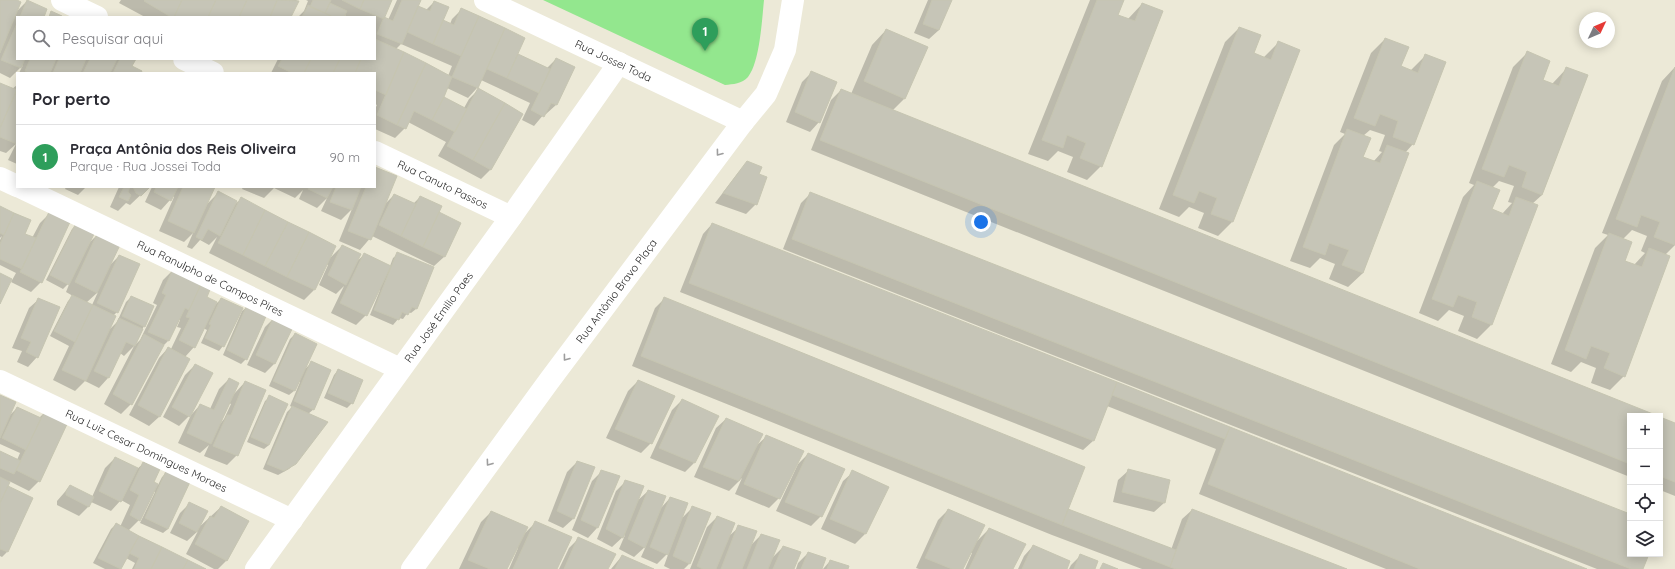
<!DOCTYPE html>
<html lang="pt">
<head>
<meta charset="utf-8">
<style>
	:root { --surface:#fff; --page:#f7f7f7; --text:#2b2b33; --muted:#7c7c81; --line:#e1e1e2; --accent:#4631ff }
	body { margin:0; font-family:Quicksand,sans-serif; background:var(--page); color:var(--text) }
	.controls { position:absolute; right:12px; bottom:12px; display:grid; overflow:hidden; border-radius:0px; box-shadow:0 2px 10px #0003 }
	.controls button { width:36px; height:36px; display:grid; place-items:center; padding:0; border:0; border-bottom:1px solid var(--line); background:var(--surface); color:var(--text); font:20px sans-serif }
	.compass { position:absolute; left:1579px; top:12px; width:36px; height:36px; border-radius:50%; background:var(--surface); box-shadow:0 2px 10px #0003; rotate:46deg }
	.you { position:absolute; left:981px; top:222px; width:14px; height:14px; margin:-10px; border:3px solid #fff; border-radius:50%; background:#1a73e8; box-shadow:0 0 0 6px #1a73e833 }
	.badge { display:grid; place-items:center; width:26px; height:26px; border-radius:50%; background:var(--accent); color:#fff; font-size:13px; font-weight:700 }
	.pin { position:absolute; translate:-50% -33px; filter:drop-shadow(0 1px 2px #0008) }
	.pin::after { content:''; position:absolute; top:21px; width:14px; height:12px; background:inherit; clip-path:polygon(0 0,100% 0,50% 100%) }
	.list { margin:0; padding:0; list-style:none }
	h2 { display:flex; justify-content:space-between; align-items:center; height:52px; margin:0; padding:0 16px; font-size:17px }
	h2 small { font-size:13px; font-weight:400; color:var(--muted) }
	.list li { display:grid; grid-template-columns:26px 1fr auto; gap:12px; align-items:center; box-sizing:border-box; height:64px; padding:0 16px; border-top:1px solid var(--line) }
	.list b { display:block; font-size:15px; white-space:nowrap }
	.list p { margin:0; font-size:13px; white-space:nowrap; color:var(--muted) }
	.list em { font-size:13px; font-style:normal; color:var(--muted) }
	.icon { flex:none; width:22px; height:22px; fill:none; stroke:currentColor; stroke-width:2; stroke-linecap:round; stroke-linejoin:round }
	.map { position:relative; flex:none; width:1675px; height:569px; overflow:hidden }
	.search { position:absolute; background:var(--surface); box-shadow:0 2px 10px #0003; left:16px; top:16px; width:360px; height:44px; display:flex; align-items:center; gap:10px; box-sizing:border-box; padding:0 14px; border-radius:0px; color:var(--muted); font-size:15px }
	.panel { position:absolute; background:var(--surface); box-shadow:0 2px 10px #0003; left:16px; top:72px; width:360px; height:116px; border-radius:0px }
	.map>svg:first-child { display:block }
</style>
</head>
<body>
<div class="map">
<svg width="1675" height="569" viewBox="0 0 1675 569">
	<rect width="100%" height="100%" fill="#ece9d7"/>
	<!-- green -->
	<path fill="#93e78e" d="M543,0H764C762,19 760,62 748,77C742,84 733,84 725,85Z"/>
	<!-- shadow -->
	<path fill="#0003" fill-rule="evenodd" d="M0,0H14L15,13L27,1L43,17H17V59H135L131,67L140,73H19L23,65L10,78L0,73Z
		M121,0H296L298,1L290,17H145L119,3Z
		M306,0H391L383,18L388,20L397,0H420L417,6L426,10L434,2L442,21L450,24L452,19L462,9L524,38L516,54L547,68L556,59V105L546,114H544L534,126L522,120L530,103L481,80L477,88L468,98L447,88L443,98L464,108L469,99L478,90L491,169L481,179L438,156L446,142L408,122L405,128L395,138L375,129V109L377,105L375,104V73H271L278,59H375V17H348L344,15L343,17H298L304,11L308,1ZM401,44L452,66L448,76L395,50Z
		M928,0H951L939,30L929,39L914,33Z
		M1090,0H1123L1117,15L1127,20L1142,4L1101,166L1087,180L1067,172L1073,157L1058,151L1048,161L1028,154Z
		M1239,28L1253,54L1263,58L1278,43L1232,222L1218,236L1198,228L1204,213L1189,207L1179,217L1159,209L1225,42Z
		M886,30L905,98L892,111L1656,416H1630V477L811,150L831,100L841,90L851,94L872,45Z
		M1385,39L1400,67L1410,71L1425,56L1413,144L1405,153L1363,273L1348,287L1329,279L1335,264L1320,258L1310,268L1290,261L1334,145L1345,134L1340,132L1371,53ZM1370,130L1385,135L1379,151L1382,152L1373,162L1362,157L1363,136Z
		M1527,53L1541,80L1552,84L1567,68L1587,76L1542,195L1532,204L1491,325L1477,339L1458,331L1464,316L1449,310L1438,321L1419,313L1463,197L1474,185L1469,183L1513,67ZM1499,181L1514,186L1508,202L1512,203L1502,214L1491,210L1492,188Z
		M1675,67V245L1665,255L1624,376L1610,390L1591,383L1596,368L1581,362L1571,372L1551,364L1595,248L1608,235L1602,233L1662,81ZM1632,230L1647,236L1641,251L1645,253L1634,265L1624,261L1623,239Z
		M812,72L819,122L810,132L786,122L802,82Z
		M0,84L12,89L17,85V164L8,160L16,144L6,153L0,151Z
		M748,163L758,175L756,204L746,214L715,203L738,173Z
		M375,169L385,204L394,195L413,204L420,197L437,213L460,224L444,257L434,266L372,236L360,250L339,241L352,209L341,220L321,211L327,198L317,208L299,199L303,190L295,198L274,188L264,198L242,189L243,187H375Z
		M66,187H86L78,195L65,189Z
		M119,187H149L130,205L126,203L118,211L110,207Z
		M152,187H213L207,204L218,193L233,206L241,199L329,259L342,246L356,262L365,254L390,266L393,258L398,254L433,268L416,309L411,313L408,312L403,319L399,318L393,325L370,315L380,290L379,289L366,315L356,325L331,313L344,286L336,294L319,285L328,265L326,264L314,290L304,300L209,253L217,237L209,245L200,240L192,249L187,247L193,233L184,242L159,231L174,197L173,196L170,200L161,210L145,202Z
		M811,193L1630,515V554H1648L1642,569H1597L783,249L801,203Z
		M0,207L29,220L23,234L32,238L40,223L50,213L41,282L31,292L11,282L16,273L0,265V240L2,236L0,238Z
		M77,224L88,244L98,234L109,266L119,256L117,312L113,316L110,329L117,322L126,302L131,297L144,326L134,346L140,340L157,305L153,303L163,280L173,270L210,287L205,297L214,306L221,299L223,346L219,351L201,343L207,330L203,328L194,347L185,357L189,359L159,417L149,426L129,415L159,358L168,348L171,349L181,328L177,327L180,320L178,319L168,341L161,348L131,404L121,414L104,404L134,346L124,356L120,353L108,378L99,388L85,381L75,391L53,380L69,346L50,336L68,301L73,296L66,292L70,282L63,289L46,280L72,229ZM98,292L92,305L86,303Z
		M712,224L1584,569H1386L1199,494L1216,449L1107,406L1093,441L1083,450L680,292L703,234Z
		M665,298L1066,510L1171,550L1182,519L1192,510L1345,569H1142L1052,535L632,366L655,308Z
		M39,299L37,357L28,367L17,362L22,351L12,348L29,308Z
		M247,307L246,359L241,364L223,355L242,311Z
		M275,317V363L265,373L247,365L265,327Z
		M295,334L305,369L311,363L314,409L308,414L295,463L289,469L278,475L263,469L287,412L292,407L290,406L300,382L299,381L294,391L289,395L269,386L290,339Z
		M195,365L190,415L179,426L163,417L185,375Z
		M338,370L352,403L347,408L324,398L334,375Z
		M229,379L233,395L245,382L264,391L237,455L227,465L204,456L209,445L200,453L178,443L191,415L200,405L210,409L219,389ZM229,403L231,404L224,419L220,424Z
		M638,381L651,443L641,453L606,438L628,391Z
		M0,396L9,416L17,408L39,418L45,412L39,481L29,491L9,481L7,487L32,499L7,552L2,557L0,556V452L17,460L20,453L0,444Z
		M270,397L269,445L264,449L247,442L265,401Z
		M682,400L694,463L685,472L650,458L672,410Z
		M1660,418L1675,424V496L1660,490Z
		M726,419L756,446L767,436L779,498L769,508L735,494L742,478L729,491L694,477L716,428Z
		M808,454L821,516L811,526L776,511L798,464Z
		M115,458L137,469L144,463L153,482L158,485L162,477L167,472L168,529L163,533L140,523L155,492L153,491L139,520L128,531L203,569H132L135,563L126,558L120,569H105L93,563L111,529L116,524L120,527L130,505L121,500L111,511L91,502L89,506L79,516L57,505V501L70,486L92,497L105,468Z
		M577,462L573,519L563,528L548,521L567,472Z
		M1128,471L1169,481L1164,503L1154,512L1113,502L1118,480Z
		M601,472L597,528L588,538L572,530L592,481Z
		M853,472L888,487L865,534L855,544L821,529L843,481Z
		M626,481L636,502L648,491L660,509L670,498L681,519L693,507L689,564L684,569H670L664,566L669,552L657,564L641,557L646,546L634,557L619,549L625,535L612,547L597,539L616,491Z
		M190,503L198,528L221,507L227,560L218,569H214L186,554L198,531L187,541L170,533L180,513Z
		M948,510L977,541L989,529L1012,569H965L972,553H970L962,569H919L916,568L938,520Z
		M491,512L524,534L536,522L556,569H509L518,548L517,547L506,569H459L481,522Z
		M717,517L728,537L739,527L750,546L761,535L771,559L783,547L793,569H690L707,527Z
		M579,538L607,569H559L569,548Z
		M1033,546L1066,569H1018L1024,556Z
		M808,553L821,569H796L798,563Z
		M622,556L652,569H611Z
		M1080,556L1094,569H1069L1071,565Z
		M830,561L846,569H823Z"/>
	<!-- building -->
	<path fill="#c6c5b7" stroke="#c6c5b1" d="M0,0H17L21,2L0,53Z
		M27,0L47,9L44,17H20Z
		M145,0H182L174,17H171L144,1Z
		M182,0H216L208,17H174Z
		M216,0H247L239,17H208Z
		M247,0H276L277,1L270,17H239Z
		M277,0L299,1L291,17H270Z
		M313,0H331L325,13L310,7Z
		M342,0H364L360,9Z
		M364,0H392L384,19L360,9Z
		M402,0H421L402,44L377,34L384,17L393,21Z
		M932,0H952L939,30L923,24Z
		M1097,0H1124L1118,15L1135,21L1142,3L1163,11L1102,167L1080,158L1086,143L1067,135L1063,148L1042,140Z
		M434,1L449,7L433,44L407,32L418,6L430,11Z
		M330,3L347,11L344,17H333L325,13Z
		M308,5L331,16V17H302Z
		M461,8L479,16L461,56L433,44L443,20L454,25Z
		M51,11L62,16V17H49Z
		M479,16L505,28L478,88L452,77Z
		M17,23V59H25L21,68L1,60Z
		M1239,27L1261,35L1254,53L1271,60L1278,41L1300,50L1233,222L1211,214L1217,198L1199,191L1194,203L1173,195Z
		M505,28L525,38L507,78L487,69Z
		M886,29L928,47L905,99L864,81Z
		M1385,38L1409,47L1401,66L1418,73L1425,54L1446,62L1414,145L1393,137L1398,121L1380,114L1375,126L1354,118Z
		M375,39L404,52L386,95L375,90V73H355L361,59H375Z
		M1527,51L1550,61L1543,80L1559,86L1566,67L1588,75L1542,195L1522,187L1527,172L1509,165L1504,177L1482,169Z
		M404,52L426,63L397,125L377,115Z
		M518,54L550,69L539,93L507,78Z
		M556,58L575,67L557,105L551,103L544,117L531,110Z
		M30,59H56L50,73H28L25,71Z
		M59,59H86L80,73H53Z
		M90,59H117L110,73H83Z
		M120,59H136L132,66L142,71L141,73H113Z
		M282,59H311L304,73H292L278,66Z
		M311,59H340L333,73H304Z
		M340,59H361L355,73H333Z
		M426,63L452,77L444,97L432,120L414,111L406,129L397,125Z
		M1675,67V245L1654,237L1660,222L1641,215L1637,227L1616,219Z
		M811,71L837,82L820,123L795,112Z
		M0,83L17,90L0,128Z
		M478,88L505,103L473,160L447,146Z
		M17,89V144L0,137V128Z
		M841,89L1658,416H1630V464L820,140Z
		M444,97L467,109L455,132L432,120Z
		M505,103L523,114L491,170L473,160Z
		M1347,129L1371,138L1363,157L1380,163L1387,145L1409,153L1363,273L1342,265L1349,250L1329,243L1325,255L1303,247Z
		M747,161L762,167L759,174L767,177L757,205L723,193Z
		M375,167L397,176L371,240L348,231L366,187H375Z
		M1477,181L1500,190L1492,209L1509,216L1516,197L1538,205L1492,325L1472,317L1477,302L1458,295L1453,307L1432,299Z
		M124,187H130L128,192L131,195L128,201L119,197Z
		M133,187H150L141,196L136,193Z
		M156,187H178L171,201L154,192Z
		M183,187H215L194,233L168,221Z
		M309,187H333L327,198L308,189Z
		M336,187H361L352,210L330,202Z
		M218,191L237,201L220,236L208,229L202,240L196,237Z
		M810,192L1630,514V554H1649L1643,569H1631L792,239Z
		M394,194L416,204L401,236L379,225Z
		M420,196L442,206L423,247L401,236Z
		M241,197L265,210L243,255L218,243Z
		M0,206L14,213L4,235L0,233Z
		M265,210L288,222L265,266L243,255Z
		M49,212L70,222L42,283L20,272Z
		M439,212L461,223L445,257L423,247Z
		M14,213L31,220L25,234L36,238L22,269L0,259V244Z
		M288,222L309,232L287,277L265,266Z
		M76,223L95,232L69,285L50,275Z
		M712,223L1117,382L1094,441L689,283Z
		M98,232L121,243L97,293L75,282Z
		M309,232L336,246L315,290L287,277Z
		M1609,233L1632,242L1625,261L1642,267L1649,248L1670,256L1625,377L1604,368L1610,353L1591,346L1586,359L1565,350Z
		M342,245L361,254L346,285L328,275Z
		M397,252L434,267L417,309L412,307L408,315L402,312L399,320L374,310Z
		M364,253L391,266L367,316L340,303Z
		M119,255L140,264L118,313L97,303Z
		M173,269L202,282L189,310L185,308L169,341L148,332L166,295L162,293Z
		M0,273L12,279L0,304Z
		M202,282L211,287L207,297L217,302L195,348L179,340L190,318L186,317Z
		M72,295L93,305L75,342L54,331Z
		M131,296L154,306L145,327L122,316Z
		M664,297L1085,467L1062,525L641,356Z
		M38,298L60,307L38,358L26,352L31,342L21,338Z
		M221,298L243,308L224,347L205,338L211,325L209,324Z
		M93,305L116,316L86,381L62,370Z
		M247,305L267,314L247,360L227,350Z
		M274,316L294,325L275,364L256,355Z
		M119,318L143,329L135,346L126,342L109,378L94,371Z
		M295,333L317,344L295,391L273,381Z
		M144,334L164,345L132,405L113,394Z
		M168,347L190,359L160,417L138,405Z
		M311,361L331,370L314,410L294,401Z
		M195,364L213,373L190,417L172,407Z
		M338,369L363,380L353,404L328,393Z
		M229,378L239,383L211,444L187,433L200,404L214,410Z
		M638,380L675,396L652,444L615,429Z
		M245,381L266,390L238,456L213,446L227,415H231Z
		M1117,382L1230,427L1225,439L1112,395Z
		M0,395L16,402L0,438Z
		M269,395L288,404L269,445L251,437Z
		M682,399L719,416L695,463L659,448Z
		M292,406L328,422L296,464L284,471L267,464Z
		M17,407L41,418L26,450L2,438Z
		M45,411L68,422L40,482L16,470Z
		M1660,417L1675,423V482L1660,476Z
		M726,418L763,434L739,481L703,467Z
		M1230,427L1587,569H1420L1208,484Z
		M766,435L804,451L780,499L744,484Z
		M0,451L21,461L14,474L0,468Z
		M808,453L845,469L822,517L785,502Z
		M115,457L138,468L121,502L99,491Z
		M577,461L595,467L574,519L557,511Z
		M143,462L160,469L154,482L158,484L140,521L130,515L139,495L130,490Z
		M1128,469L1170,480L1165,503L1122,492Z
		M601,470L620,476L598,528L581,520Z
		M852,470L889,487L866,534L830,519Z
		M166,471L190,482L168,529L145,518Z
		M0,477L10,482L0,503Z
		M625,480L644,486L623,538L606,529Z
		M70,485L94,497L89,507L66,495V491Z
		M8,486L33,498L8,552L0,549V503Z
		M648,490L666,496L645,548L628,539Z
		M670,497L688,503L668,555L650,547Z
		M189,502L208,511L197,532L179,523Z
		M221,506L249,521L227,561L195,544L210,516L214,518Z
		M692,506L711,513L690,564L673,556Z
		M948,509L985,525L963,569H952L925,558Z
		M1068,509L1176,550L1170,567L1062,525Z
		M1192,509L1347,569H1176L1170,567Z
		M491,511L528,527L507,569H490L468,560Z
		M717,516L735,523L716,569H703L697,566Z
		M535,521L572,537L557,569H513Z
		M116,523L139,536L121,569L98,558Z
		M738,525L757,531L742,569H721Z
		M989,528L1026,544L1013,569H969Z
		M761,534L780,540L768,569H747Z
		M139,536L162,547L151,569H134L139,558L129,553Z
		M578,537L616,554L608,569H564Z
		M1033,545L1070,561L1067,569H1022Z
		M783,546L801,552L794,569H773Z
		M162,547L188,560L183,569H151Z
		M808,552L826,558L822,569H801Z
		M1080,554L1098,561L1095,569H1074Z
		M622,555L654,569H615Z
		M188,560L206,569H183Z
		M830,560L849,566L848,569H827Z
		M1103,563L1118,569H1100Z"/>
	<g fill="none" stroke-linecap="round" stroke-linejoin="round">
		<!-- minor -->
		<g stroke="#fff" stroke-width="22">
			<path d="M62,0L97,17"/>
			<path id="s1" d="M485,0L743,122"/>
			<path d="M184,59L213,73"/>
			<path id="s2" d="M375,152L511,217"/>
			<path d="M0,178L17,186"/>
			<path id="s3" d="M20,187L400,369"/>
			<path id="s4" d="M0,381L292,520"/>
			<path id="s5" d="M256,569L511,217L619,63"/>
			<path id="s6" d="M412,569L549,381L743,122L766,94L785,50L793,0"/>
		</g>
	</g>
	<!-- one-way arrows -->
	<defs><path id="oneway-chevron" d="M-2-3.5L2.5 0L-2 3.5" fill="none" stroke-width="1.6" stroke-linecap="round" stroke-linejoin="round"/></defs>
	<g stroke="#9e9e9e">
		<use href="#oneway-chevron" transform="translate(719 153) rotate(127)"/>
		<use href="#oneway-chevron" transform="translate(566 358) rotate(127)"/>
		<use href="#oneway-chevron" transform="translate(489 463) rotate(126)"/>
	</g>
	<g text-anchor="middle" stroke-width="3" stroke-linejoin="round" paint-order="stroke">
		<!-- street labels -->
		<g font-size="11" fill="#272727" stroke="#fff">
			<text dy="4" stroke="none"><textPath href="#s1" startOffset="142">Rua Jossei Toda</textPath></text>
			<text dy="4" stroke="none"><textPath href="#s2" startOffset="75">Rua Canuto Passos</textPath></text>
			<text dy="4" stroke="none"><textPath href="#s3" startOffset="211">Rua Ranulpho de Campos Pires</textPath></text>
			<text dy="4" stroke="none"><textPath href="#s6" startOffset="345">Rua Antônio Bravo Plaça</textPath></text>
			<text dy="4" stroke="none"><textPath href="#s5" startOffset="311">Rua José Emilio Paes</textPath></text>
			<text dy="4" stroke="none"><textPath href="#s4" startOffset="162">Rua Luiz Cesar Domingues Moraes</textPath></text>
		</g>
	</g>
</svg>
<div class="controls">
<button>+</button>
<button>−</button>
<button><svg class="icon" aria-label="locate" viewBox="0 0 24 24"><circle cx="12" cy="12" r="6"/><path d="M12 2v4M12 18v4M2 12h4M18 12h4"/></svg></button>
<button><svg class="icon" aria-label="layers" viewBox="0 0 24 24"><path d="M12 4l9 5-9 5-9-5zM3 14l9 5 9-5"/></svg></button>
</div>
<svg class="compass" viewBox="-18 -18 36 36"><path d="M0-13l5 13h-10z" fill="#e53935"/><path d="M0 13l5-13h-10z" fill="#7c7c81"/></svg>
<div class="you"></div>
<div class="pin badge" style="left:705px;top:51px;background:#2e9e5b">1</div>
<div class="search"><svg class="icon" aria-label="search" viewBox="0 0 24 24"><circle cx="10" cy="10" r="6"/><path d="M15 15l6 6"/></svg>Pesquisar aqui</div>
<section class="panel">
<h2>Por perto<small></small></h2>
<ul class="list">
<li><span class="badge" style="background:#2e9e5b">1</span><div><b>Praça Antônia dos Reis Oliveira</b><p>Parque · Rua Jossei Toda</p></div><em>90 m</em></li>
</ul>
</section>
</div>
</body>
</html>
